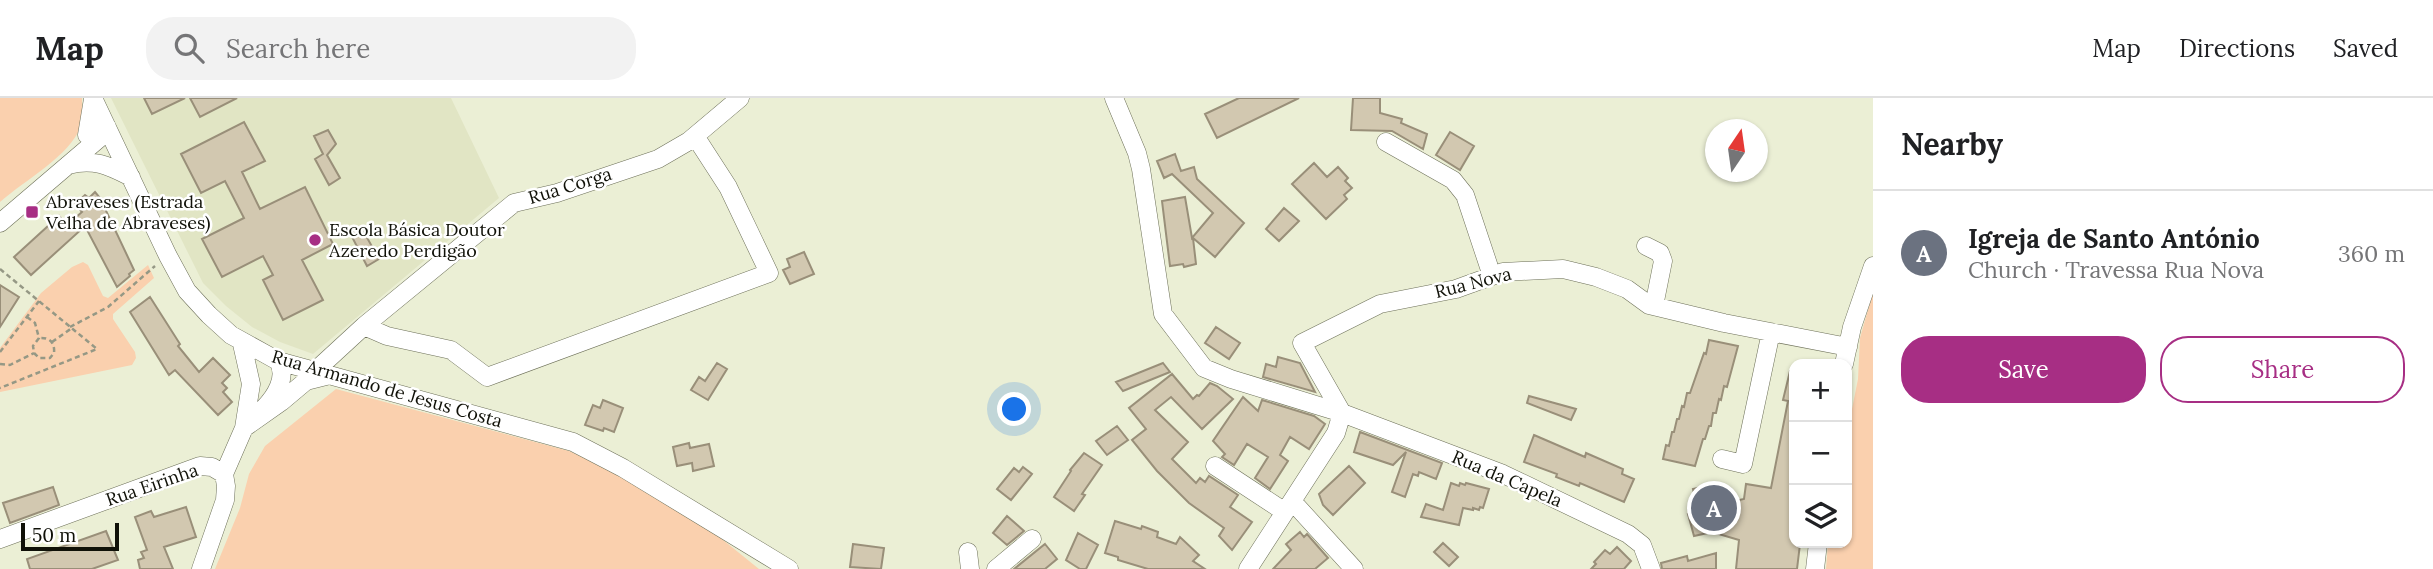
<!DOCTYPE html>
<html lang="en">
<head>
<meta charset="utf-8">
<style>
	:root { --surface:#fff; --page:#f2f2f2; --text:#202124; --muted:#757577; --line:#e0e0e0; --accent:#a72e84 }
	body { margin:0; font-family:Lora,serif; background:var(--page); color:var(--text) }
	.controls { position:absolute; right:21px; bottom:21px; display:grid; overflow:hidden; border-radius:14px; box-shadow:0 2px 5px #0004 }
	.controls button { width:63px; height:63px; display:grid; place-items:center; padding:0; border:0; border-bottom:2px solid var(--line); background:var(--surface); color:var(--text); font:35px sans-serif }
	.compass { position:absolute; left:1705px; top:21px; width:63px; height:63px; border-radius:50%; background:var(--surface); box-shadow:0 2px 5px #0004; rotate:13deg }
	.scale { position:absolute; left:21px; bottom:18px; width:98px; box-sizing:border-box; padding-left:7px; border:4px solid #101108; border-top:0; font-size:19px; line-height:24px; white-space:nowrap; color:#101108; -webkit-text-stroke:5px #fff; paint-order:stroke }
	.you { position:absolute; left:1015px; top:312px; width:24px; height:24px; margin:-18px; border:5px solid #fff; border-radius:50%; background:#1a73e8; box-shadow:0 0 0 10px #1a73e833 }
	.badge { display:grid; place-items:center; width:46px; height:46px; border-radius:50%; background:var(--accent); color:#fff; font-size:23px; font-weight:700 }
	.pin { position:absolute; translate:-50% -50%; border:4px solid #fff; box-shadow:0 2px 7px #0006 }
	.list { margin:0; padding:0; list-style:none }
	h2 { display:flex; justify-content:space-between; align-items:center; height:91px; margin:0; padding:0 28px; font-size:30px }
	h2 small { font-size:23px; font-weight:400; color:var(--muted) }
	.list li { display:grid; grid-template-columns:46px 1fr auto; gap:21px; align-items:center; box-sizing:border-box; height:126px; padding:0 28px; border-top:2px solid var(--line) }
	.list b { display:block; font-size:26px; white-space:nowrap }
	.list p { margin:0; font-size:23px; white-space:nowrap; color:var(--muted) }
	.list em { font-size:23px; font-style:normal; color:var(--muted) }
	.actions { display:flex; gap:14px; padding:21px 28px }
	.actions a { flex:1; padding:16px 0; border:2px solid var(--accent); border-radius:28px; text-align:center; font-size:24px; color:var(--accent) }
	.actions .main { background:var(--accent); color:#fff }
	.icon { flex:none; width:38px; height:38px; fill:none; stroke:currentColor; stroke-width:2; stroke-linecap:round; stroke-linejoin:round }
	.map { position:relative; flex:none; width:1873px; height:471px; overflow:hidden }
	header { display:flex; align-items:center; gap:42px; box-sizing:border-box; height:98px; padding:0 35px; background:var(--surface); border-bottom:2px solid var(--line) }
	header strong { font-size:33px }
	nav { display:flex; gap:38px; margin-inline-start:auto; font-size:24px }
	.search { width:490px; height:63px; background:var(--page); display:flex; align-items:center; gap:18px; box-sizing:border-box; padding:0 24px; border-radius:28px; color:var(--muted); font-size:26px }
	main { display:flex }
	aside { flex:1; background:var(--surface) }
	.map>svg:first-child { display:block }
</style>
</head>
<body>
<header>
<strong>Map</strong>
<div class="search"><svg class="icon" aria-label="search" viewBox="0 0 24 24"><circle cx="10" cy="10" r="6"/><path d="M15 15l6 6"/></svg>Search here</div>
<nav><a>Map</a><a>Directions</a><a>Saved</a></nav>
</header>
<main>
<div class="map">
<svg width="1873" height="471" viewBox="0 0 1873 471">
	<rect width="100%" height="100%" fill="#ebefd5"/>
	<!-- built -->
	<path fill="#e1e5c4" d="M111,0H451L499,100L313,256L280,244L252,229L226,208L203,185Z"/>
	<!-- green -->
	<path fill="#fad0ae" d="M0,0H82C82,8 84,20 81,28C69,59 26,81 0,104Z
		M83,164L88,167L103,198L108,200L148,167L154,180L113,216V221L135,254L136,260L132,267L0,294V250L41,195L72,169Z
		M1873,194V471H1826L1828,445H1847V336L1858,281L1860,240Z
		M336,291L569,353L665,395L759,471H215L240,410L249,376L265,348Z"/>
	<!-- building -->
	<path fill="#d2c8b0" stroke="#998f79" stroke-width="2" d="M144,0H185L152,16Z
		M190,0H237L200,19Z
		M1239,0H1299L1217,40L1205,16Z
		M1353,0H1380V15L1402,21L1401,25L1427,36L1423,51L1392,33L1351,32Z
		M244,24L265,63L242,74L260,111L305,89L333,146L302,162L323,202L283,222L263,182L273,177L263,158L222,179L202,141L244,120L225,83L201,95L181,56Z
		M328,32L336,46L327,57L340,80L329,87L315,61L323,56L314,38Z
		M1450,34L1474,48L1460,72L1436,57Z
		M1175,56L1181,73L1194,69L1197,81L1244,125L1215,159L1193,140L1196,166L1184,169L1183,166L1170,168L1162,103L1185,99L1192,140L1213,115L1172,76L1164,80L1157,63Z
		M1314,65L1327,79L1338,69L1348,80L1345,83L1352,90L1344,97L1347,101L1326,121L1292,86Z
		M95,94L100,100L134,172L129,176L130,178L117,189L85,128L31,177L14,159L59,118L67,127L82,114L75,106L85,97L89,100Z
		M1284,110L1299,123L1279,143L1266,131Z
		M361,129L379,161L367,168L350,135Z
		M804,154L814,176L790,186L783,172L790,169L787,161Z
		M0,187L19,199L0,229Z
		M150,199L180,246L178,248L199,274L213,260L230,277L222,285L227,290L223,294L232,304L218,317L175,272L169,277L130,214Z
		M1216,229L1240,245L1229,261L1205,245Z
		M1709,242L1738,248L1727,289L1724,288L1721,302L1719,301L1716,315H1713L1711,328H1709L1705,341H1703L1695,368L1663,361L1666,347L1669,348L1672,334H1674L1677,321H1679L1682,308L1684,309L1687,295H1690L1704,255L1706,256Z
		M1278,259L1300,265L1315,294L1263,279L1266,266L1276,269Z
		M717,265L727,271L708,302L691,292L699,279L705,283Z
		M1163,265L1170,274L1123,293L1116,284Z
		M1790,273H1794V445L1800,446L1797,471H1736L1739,442L1712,434L1694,438L1688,416L1698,414L1693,391L1716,386L1721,406L1744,401L1746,386L1771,390L1788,303L1783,302Z
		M1172,276L1193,301L1197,297L1199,298L1210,285L1217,288L1233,301L1202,331L1171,299L1155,312L1188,344L1172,361L1196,385L1200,380L1205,384L1209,378L1238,397L1230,409L1252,424L1232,452L1219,438L1224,430L1189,405L1157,373L1132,342L1146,331L1129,310Z
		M1529,298L1576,311L1571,322L1527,305Z
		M1243,299L1258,313L1262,302L1314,318L1325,326L1309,351L1290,339L1280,357L1288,363L1270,391L1255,380L1268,359L1247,346L1234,367L1222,359L1225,356L1213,343Z
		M603,302L623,310L614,334L604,330L603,333L585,327L593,307L600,310Z
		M1117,328L1128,342L1107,357L1096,343Z
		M1360,334L1442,365L1436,381L1419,374L1418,378L1413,376L1405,399L1392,394L1406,354L1393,367L1354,354Z
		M1534,337L1585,359L1586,355L1623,371L1622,376L1634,381L1624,404L1580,385L1579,388L1556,379L1557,376L1524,364Z
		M689,345L690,350L709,346L714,368L693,373L692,365L677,368L673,349Z
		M1084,355L1102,367L1082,396L1085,397L1074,413L1054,399L1071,373L1070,372Z
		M1349,368L1365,385L1333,417L1323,407L1319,396Z
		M1023,369L1032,376L1011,402L997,391L1014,370L1019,374Z
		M1451,385L1459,388L1460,385L1465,387L1466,385L1489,391L1483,410L1480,409L1479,412L1473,410V412L1463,410L1459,427L1421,419L1426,406L1443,412Z
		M53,389L59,407L10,425L3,405Z
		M186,409L196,439L164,449L173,471H140L138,462L144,460L141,454L147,452L135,419L151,413L154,419Z
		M1007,418L1024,433L1007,447L993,435Z
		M1115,423L1141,431L1142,428L1158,434L1157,439L1176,446L1180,439L1199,457L1193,463L1205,471H1148L1118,462V459L1105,455Z
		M106,433L118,462L92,471H30L27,461Z
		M1300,434L1304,439L1307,436L1328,460L1315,471H1273L1291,452L1286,446Z
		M1078,435L1098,447L1086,471H1080L1066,462Z
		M1443,445L1458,459L1449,468L1434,454Z
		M853,446L884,450L881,471L850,469Z
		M1045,446L1057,461L1045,471H1014Z
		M1617,449L1631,463L1624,471H1591L1596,466L1594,464L1605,452L1610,456Z
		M1716,455V471H1662L1661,465L1687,458L1688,463Z"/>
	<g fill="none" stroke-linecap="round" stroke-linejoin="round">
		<defs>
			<path id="minor" d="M93,0L168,158L187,193L209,217L231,237L278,263L573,344L623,370L789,471
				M1114,0L1137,55L1141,71L1163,216L1204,270L1231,281L1342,315L1503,376L1628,436L1642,447L1651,471
				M87,37L93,1
				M1386,44L1453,82L1465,97L1492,178
				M68,67C94,60 109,68 131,79
				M0,125L102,38L107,29
				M1646,148L1660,155L1663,163L1654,208
				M364,228L387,238L451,252L487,279L769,175L728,89L695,38
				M242,246L251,286L244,330
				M1844,266L1852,229L1873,168
				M314,274L364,228L514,105L557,95L658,61L689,43L740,0
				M264,310C275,299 288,279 278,263
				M1342,315L1302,245L1380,206L1456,191L1503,174L1563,171L1596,179L1627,191L1649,207L1724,225L1848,249
				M1722,361L1743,366L1771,234
				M1215,368L1285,414
				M1292,403L1354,471
				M0,441L200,368L212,369L224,376
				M968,454L970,471
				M201,471L225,402L226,388L224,376L244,330L281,304L306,283L326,278
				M996,471L1032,441
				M1248,471L1336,335L1342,315
				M1815,471L1818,445"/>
		</defs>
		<!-- minor casing -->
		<use href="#minor" stroke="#6d7059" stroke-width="19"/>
		<!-- path -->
		<path stroke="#959885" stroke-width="2.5" stroke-dasharray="5 3.5" stroke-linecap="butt" d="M0,171L97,251L0,290
			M27,219L35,225L39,240L33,248L34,255L39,260H50L54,255C55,245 50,239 39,240
			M70,229L108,209L155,168
			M52,244L72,230
			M0,254L39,203
			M0,266L10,267L34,255"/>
		<!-- minor -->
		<use href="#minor" stroke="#fff" stroke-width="18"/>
	</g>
	<!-- markers -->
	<g fill="#a72e84" stroke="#fff" stroke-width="2.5">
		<rect x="25" y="107" width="14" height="14" rx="3.5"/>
		<circle cx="315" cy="142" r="7"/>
	</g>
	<g text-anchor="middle" stroke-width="5" stroke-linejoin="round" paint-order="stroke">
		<!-- street labels -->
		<g font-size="18" fill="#101108" stroke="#fff">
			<text transform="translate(570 88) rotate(-17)" y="6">Rua Corga</text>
			<text transform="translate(1473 185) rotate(-14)" y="6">Rua Nova</text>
			<text transform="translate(387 291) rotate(16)" y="6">Rua Armando de Jesus Costa</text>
			<text transform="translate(1507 381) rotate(23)" y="6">Rua da Capela</text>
			<text transform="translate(152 387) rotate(-19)" y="6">Rua Eirinha</text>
		</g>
		<!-- poi labels -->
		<g font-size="18" fill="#101108" stroke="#fff" text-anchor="start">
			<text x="46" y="110">Abraveses (Estrada<tspan x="46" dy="21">Velha de Abraveses)</tspan></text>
			<text x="329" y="138">Escola Básica Doutor<tspan x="329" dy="21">Azeredo Perdigão</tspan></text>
		</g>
	</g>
</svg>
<div class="controls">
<button>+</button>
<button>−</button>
<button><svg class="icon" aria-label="layers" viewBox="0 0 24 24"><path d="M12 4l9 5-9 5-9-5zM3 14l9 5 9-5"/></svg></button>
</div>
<svg class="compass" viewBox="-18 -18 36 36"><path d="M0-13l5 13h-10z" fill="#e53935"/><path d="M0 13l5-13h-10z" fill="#757577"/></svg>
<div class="scale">50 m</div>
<div class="you"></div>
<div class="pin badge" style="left:1714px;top:410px;background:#6b7280">A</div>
</div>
<aside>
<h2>Nearby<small></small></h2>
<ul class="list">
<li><span class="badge" style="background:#6b7280">A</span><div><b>Igreja de Santo António</b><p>Church · Travessa Rua Nova</p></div><em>360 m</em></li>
</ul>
<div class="actions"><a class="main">Save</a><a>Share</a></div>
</aside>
</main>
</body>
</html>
